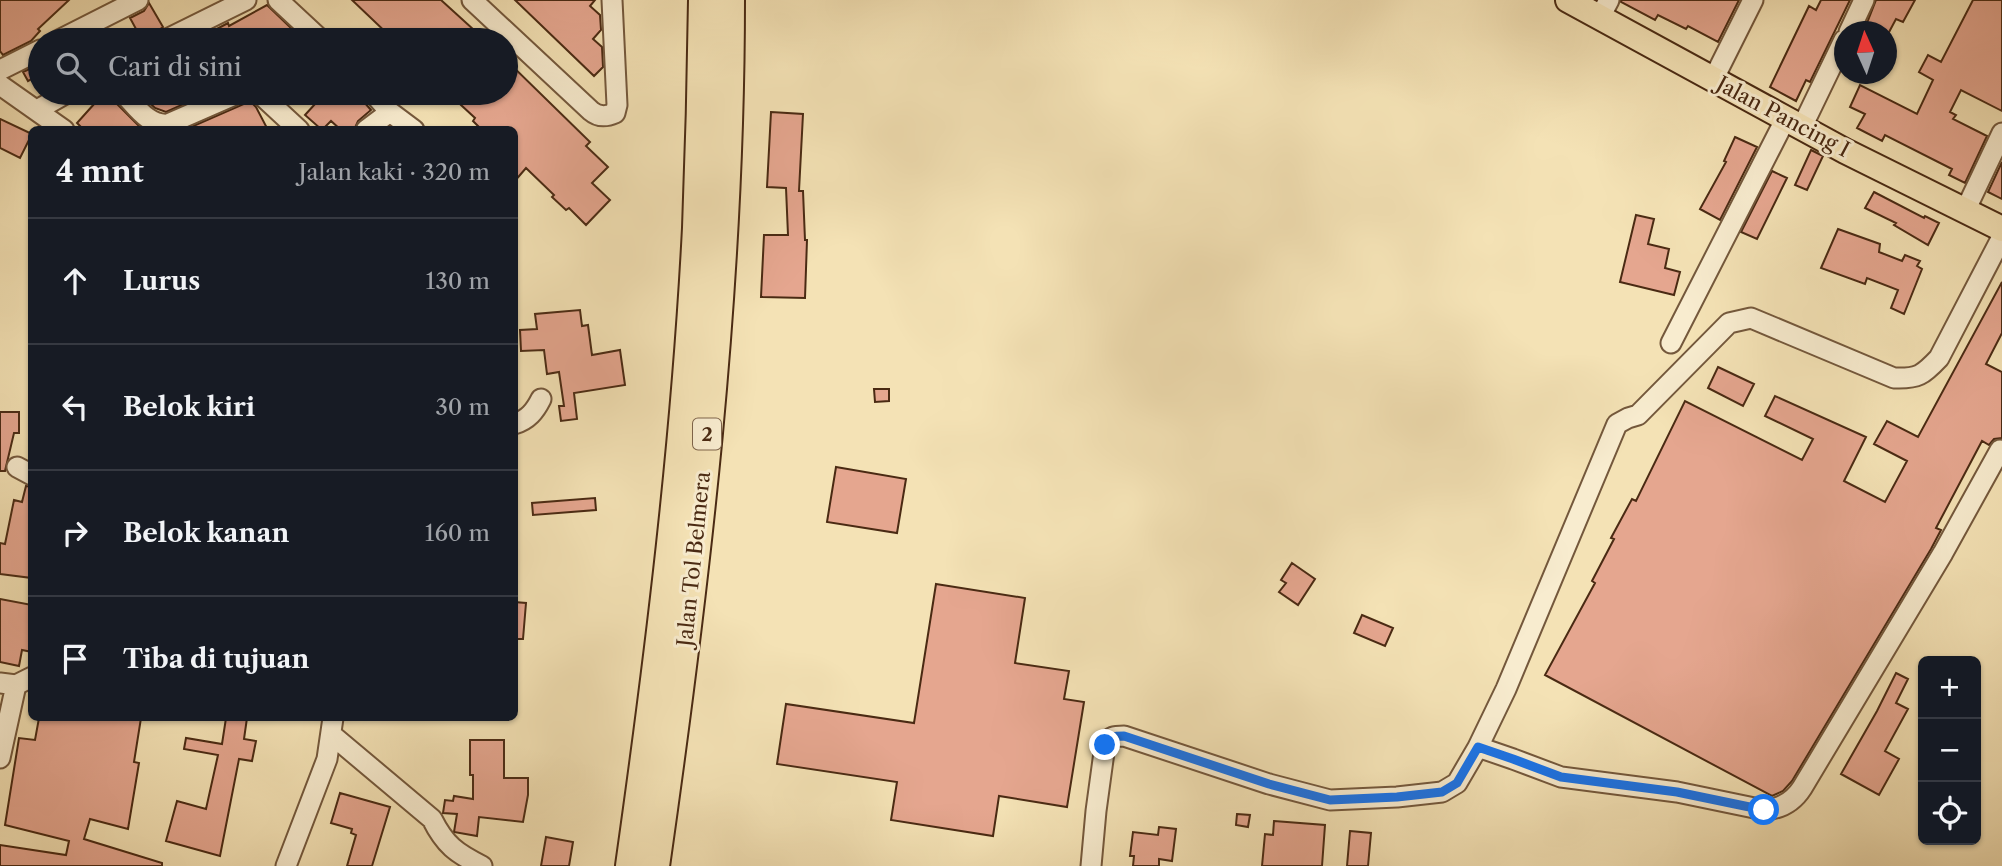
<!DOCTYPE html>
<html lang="id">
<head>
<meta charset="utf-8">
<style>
	:root { --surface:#171b24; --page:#20242c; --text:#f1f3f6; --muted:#9ea1a6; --line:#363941 }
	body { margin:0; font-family:"Libre Caslon Text",serif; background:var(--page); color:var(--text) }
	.controls { position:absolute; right:21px; bottom:21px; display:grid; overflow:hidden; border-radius:10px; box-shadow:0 2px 5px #0004 }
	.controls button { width:63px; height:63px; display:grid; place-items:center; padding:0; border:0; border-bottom:2px solid var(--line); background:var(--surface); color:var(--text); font:35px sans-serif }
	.compass { position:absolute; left:1834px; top:21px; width:63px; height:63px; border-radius:50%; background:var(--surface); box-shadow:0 2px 5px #0004; rotate:357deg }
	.stop { position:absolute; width:21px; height:21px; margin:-16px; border:5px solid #1a73e8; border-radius:50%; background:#fff }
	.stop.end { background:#1a73e8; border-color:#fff; box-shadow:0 2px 7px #0008 }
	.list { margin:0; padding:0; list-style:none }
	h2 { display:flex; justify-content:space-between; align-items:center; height:91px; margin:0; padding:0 28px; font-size:30px }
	h2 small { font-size:23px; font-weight:400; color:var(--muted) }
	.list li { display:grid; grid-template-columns:46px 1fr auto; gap:21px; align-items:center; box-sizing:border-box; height:126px; padding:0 28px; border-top:2px solid var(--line) }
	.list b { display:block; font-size:26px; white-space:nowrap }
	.list em { font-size:23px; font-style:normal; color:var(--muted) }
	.icon { flex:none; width:38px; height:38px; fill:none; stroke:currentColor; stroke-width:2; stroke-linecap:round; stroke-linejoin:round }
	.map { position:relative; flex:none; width:2002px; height:866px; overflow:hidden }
	.search { position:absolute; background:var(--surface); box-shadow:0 2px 5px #0004; left:28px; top:28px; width:490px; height:77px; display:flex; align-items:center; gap:18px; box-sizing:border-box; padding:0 24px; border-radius:38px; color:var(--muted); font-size:26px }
	.panel { position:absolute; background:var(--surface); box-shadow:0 2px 5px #0004; left:28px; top:126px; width:490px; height:595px; border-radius:10px }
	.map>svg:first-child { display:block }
</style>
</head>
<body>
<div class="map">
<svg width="2002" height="866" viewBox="0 0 2002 866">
	<rect width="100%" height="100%" fill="#f4e2b5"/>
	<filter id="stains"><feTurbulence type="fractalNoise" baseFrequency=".00286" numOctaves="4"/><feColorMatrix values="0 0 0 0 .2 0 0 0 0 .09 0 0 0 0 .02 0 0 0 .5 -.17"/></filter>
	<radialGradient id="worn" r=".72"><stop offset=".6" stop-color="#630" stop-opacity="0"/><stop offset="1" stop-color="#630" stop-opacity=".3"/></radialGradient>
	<!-- building -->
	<path fill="#e5a68f" stroke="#4a2a13" stroke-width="2" d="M0,0H69L38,29L40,31L31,41L3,55L0,51Z
		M352,0H441L485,40H394Z
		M515,0H595L590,6L600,15L601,30L593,39L602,47L603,67L594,76Z
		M1621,0H1739L1718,42L1688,26L1686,29L1658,15L1655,20L1621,2Z
		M1821,0H1850L1810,82L1806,80L1796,101L1770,87L1809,6L1816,10Z
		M1876,0H1915L1903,22L1896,19L1888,34L1886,32L1867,23Z
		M1973,0H2002V111L1961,90L1950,112L1956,115L1953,119L1987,136L1965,183L1949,175L1952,169L1885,135L1882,141L1857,128L1865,114L1850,107L1860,85L1917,114L1933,80L1919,72L1928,55L1941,62Z
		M149,3L163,27L155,33L153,40H142L130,18L144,11Z
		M267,5L292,29L283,40H196L228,23L229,26Z
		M506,60L590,142L586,146L608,167L592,183L610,200L586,225L569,208L566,210L552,197L554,195L526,168L514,182V130H482L473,121L475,118L448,93H506Z
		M40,64V74L28,81L23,72Z
		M83,93H111L114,101L143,130H84L77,123L95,103Z
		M139,93H209L166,112L155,108Z
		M325,93H360L363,101L371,110L358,121L354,130H341L331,121L322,130L305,115Z
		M249,100L256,107L268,130H192L191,127L244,104Z
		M771,112L803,114L799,191H803L805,240H807L805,298L761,297L764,235H788L786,188L767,187Z
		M0,119L32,134L20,158L0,148Z
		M1735,137L1757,147L1720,220L1700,209L1726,162L1724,161Z
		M1811,150L1823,156L1807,190L1795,185Z
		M2002,162V199L1988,192Z
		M1772,171L1787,178L1757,239L1741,232Z
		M1874,192L1924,218L1925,216L1939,223L1928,245L1894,225L1896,223L1865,208Z
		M1636,215L1654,219L1648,244L1669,249L1665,268L1680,272L1674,295L1620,282Z
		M1838,229L1880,244L1879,252L1902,261L1905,255L1920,261L1917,266L1922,269L1904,314L1891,308L1898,290L1867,278L1865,284L1821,268Z
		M2002,282V333L1986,364L2002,372V438L1994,439L1989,445L1982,441L1936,528L1941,530L1931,549L1792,781L1783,791L1772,796L1545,675L1595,583L1592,581L1614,539L1611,538L1632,499L1636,501L1685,401L1802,460L1813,439L1765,416L1775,396L1866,437L1844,481L1885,502L1907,461L1874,444L1887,421L1918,437Z
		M580,310L582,326L588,325L592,355L620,350L625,385L574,393L577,419L561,421L559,406H564L559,372L547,374L544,350L521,351L520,330L537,329L535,314Z
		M1718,367L1754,384L1743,406L1708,388Z
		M874,389H889V401L875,402Z
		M0,412H19V433H14L5,471H0Z
		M836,467L906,479L897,533L827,522Z
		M26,486L32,487V578L0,574V543L5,544L14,500L22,502Z
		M595,498L596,510L533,515L532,503Z
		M1292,563L1315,579L1298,605L1279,592L1286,583L1281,580Z
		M936,584L1025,598L1015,663L1069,671L1064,699L1084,702L1067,807L999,796L993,836L891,820L897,782L777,764L786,704L914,723Z
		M0,599L32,605V652L22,650L19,666L0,662Z
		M514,602L526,603L523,639H514Z
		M1362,615L1393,628L1385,646L1354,633Z
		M1896,673L1908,679L1896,703L1908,709L1885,751L1899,759L1879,795L1841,774L1877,711Z
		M39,718H141L134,762L139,763L128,829L90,819L84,839L162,863V866H0V845L66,855L69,841L5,825L19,738L35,740Z
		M226,718H247L244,739L256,741L252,761L239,759L220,856L166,841L177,801L206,809L218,755L184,749L186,738L222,744Z
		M470,740H504V778H528V795L523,822L479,817L477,836L454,832L457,814L443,813L445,800L453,801L454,796L473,799V775H470Z
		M340,793L390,807L372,866H347L356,835L351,833L352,829L331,823Z
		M1237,814L1250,815L1248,827L1236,825Z
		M1274,821L1325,825L1322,866H1262L1265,834L1273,835Z
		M1159,827L1176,829L1172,861L1159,859V866H1133L1134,856H1130L1133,832L1158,835Z
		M1350,831L1371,833L1368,866H1347Z
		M546,837L573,842L569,866H541Z"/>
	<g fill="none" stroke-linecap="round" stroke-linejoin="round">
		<defs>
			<path id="minor" d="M278,0L321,40
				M472,0L591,111C598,117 606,117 615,113L617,105L612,0
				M1600,17L1609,0
				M1849,32L1864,0
				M59,40L138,0
				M165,40L246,0
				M0,70L40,50
				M1713,80L1753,0
				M0,85L64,130
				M123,93C136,106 148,126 168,124L239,93
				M259,93L299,130
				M373,93L390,112
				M37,110L67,93
				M1802,127L1844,40
				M366,130L390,112L414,130
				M1965,211L2002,133
				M1671,343L1786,118
				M514,424C528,420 535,411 541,399
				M17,467L32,475
				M0,683L16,685L32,677
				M332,735L432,819C445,845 456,853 482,866
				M1478,747L1506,689L1617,424L1628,418L1638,415L1729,323L1751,318L1894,378C1918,379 1923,375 1939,358L2002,237
				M0,758L16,685
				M286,866L327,759L333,718
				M1091,866L1096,811L1105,745C1110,736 1115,736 1124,736L1269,784L1330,800L1397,797L1442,792L1457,783L1478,747L1513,759L1561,777L1677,792L1764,810C1781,809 1793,802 1802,788L1943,553L2000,450"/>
			<path id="major" d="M1568,0L1845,151L2002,229"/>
			<path id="highway" d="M630,866C660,654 686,442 697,228C700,152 702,76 703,0
				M655,866C696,579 730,290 730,0"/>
		</defs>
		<!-- minor casing -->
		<use href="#minor" stroke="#74583c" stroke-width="23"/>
		<!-- major casing -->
		<use href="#major" stroke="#4a2a13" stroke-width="28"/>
		<!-- highway casing -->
		<use href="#highway" stroke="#4a2a13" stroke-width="32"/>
		<!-- minor -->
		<use href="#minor" stroke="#f8eccf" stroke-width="19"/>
		<!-- major -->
		<use href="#major" stroke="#f4e2b5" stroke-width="24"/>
		<!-- highway -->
		<use href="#highway" stroke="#f4e2b5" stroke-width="28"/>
	</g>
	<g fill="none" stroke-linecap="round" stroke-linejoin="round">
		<!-- route -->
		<path stroke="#1a73e8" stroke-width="9" d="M1105,745C1110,736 1115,736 1124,736L1269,784L1330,800L1397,797L1442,792L1457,783L1478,747L1513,759L1561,777L1677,792L1764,810"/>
	</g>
	<g text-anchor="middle" stroke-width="6" stroke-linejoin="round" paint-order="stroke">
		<!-- shield labels -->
		<rect fill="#f8eccf" stroke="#7e644b" stroke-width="2" x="693" y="418.5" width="28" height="31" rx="5"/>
		<g font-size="19" font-weight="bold" fill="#4a2a13">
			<text x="707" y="441">2</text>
		</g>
		<!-- street labels -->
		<g font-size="21" fill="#4a2a13" stroke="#f8eccf">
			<text transform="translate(1783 117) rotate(28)" y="7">Jalan Pancing I</text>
			<text transform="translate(694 559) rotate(-84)" y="7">Jalan Tol Belmera</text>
		</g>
	</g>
	<rect width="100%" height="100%" filter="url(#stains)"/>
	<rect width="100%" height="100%" fill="url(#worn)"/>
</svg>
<div class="controls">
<button>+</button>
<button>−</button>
<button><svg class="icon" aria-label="locate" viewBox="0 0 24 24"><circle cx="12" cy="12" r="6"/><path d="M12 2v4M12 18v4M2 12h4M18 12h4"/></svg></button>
</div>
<svg class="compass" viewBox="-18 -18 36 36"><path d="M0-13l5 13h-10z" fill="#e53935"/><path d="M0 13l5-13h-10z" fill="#9ea1a6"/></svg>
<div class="stop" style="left:1764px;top:810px"></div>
<div class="stop end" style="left:1105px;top:745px"></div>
<div class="search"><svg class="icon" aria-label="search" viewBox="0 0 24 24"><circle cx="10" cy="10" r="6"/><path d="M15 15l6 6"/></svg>Cari di sini</div>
<section class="panel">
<h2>4 mnt<small>Jalan kaki · 320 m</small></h2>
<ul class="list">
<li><svg class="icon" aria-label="ahead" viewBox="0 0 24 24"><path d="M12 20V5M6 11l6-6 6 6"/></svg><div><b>Lurus</b></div><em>130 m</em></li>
<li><svg class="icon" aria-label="left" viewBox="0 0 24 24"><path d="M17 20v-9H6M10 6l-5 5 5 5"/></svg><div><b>Belok kiri</b></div><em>30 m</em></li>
<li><svg class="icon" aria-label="right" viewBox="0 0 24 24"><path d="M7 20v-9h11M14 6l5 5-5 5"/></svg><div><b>Belok kanan</b></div><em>160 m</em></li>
<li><svg class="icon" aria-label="arrive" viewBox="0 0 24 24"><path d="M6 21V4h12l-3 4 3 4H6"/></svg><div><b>Tiba di tujuan</b></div></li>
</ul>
</section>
</div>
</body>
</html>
